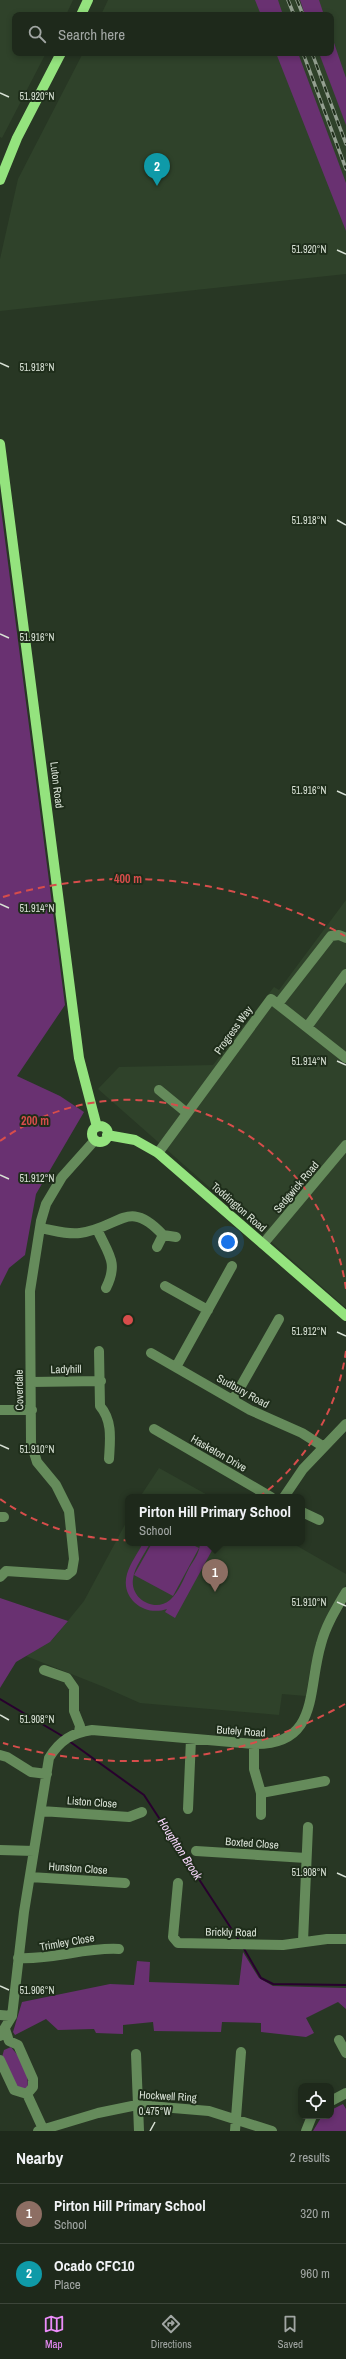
<!DOCTYPE html>
<html lang="en">
<head>
<meta charset="utf-8">
<style>
	:root { --surface:#1e291b; --page:#263124; --text:#f1f3f6; --muted:#a1a6a3; --line:#3c453a; --accent:#ec8cfa }
	body { margin:0; font-family:"Archivo Narrow",sans-serif; background:var(--page); color:var(--text) }
	.controls { position:absolute; right:12px; bottom:12px; display:grid; overflow:hidden; border-radius:8px; box-shadow:0 2px 6px #0003 }
	.controls button { width:36px; height:36px; display:grid; place-items:center; padding:0; border:0; border-bottom:1px solid var(--line); background:var(--surface); color:var(--text); font:20px sans-serif }
	.you { position:absolute; left:228px; top:1242px; width:14px; height:14px; margin:-10px; border:3px solid #fff; border-radius:50%; background:#1a73e8; box-shadow:0 0 0 6px #1a73e833 }
	.badge { display:grid; place-items:center; width:26px; height:26px; border-radius:50%; background:var(--accent); color:#fff; font-size:13px; font-weight:700 }
	.pin { position:absolute; translate:-50% -33px; filter:drop-shadow(0 1px 2px #0008) }
	.pin::after { content:''; position:absolute; top:21px; width:14px; height:12px; background:inherit; clip-path:polygon(0 0,100% 0,50% 100%) }
	.popup { position:absolute; left:125px; top:1494px; width:180px; height:52px; box-sizing:border-box; display:grid; place-content:center; border-radius:8px; background:var(--surface); filter:drop-shadow(0 1px 3px #0005); font-size:13px; white-space:nowrap; color:var(--muted) }
	.popup b { font-size:15px; color:var(--text) }
	.popup::after { content:''; position:absolute; left:50%; top:100%; margin-left:-8px; border:8px solid transparent; border-top-color:var(--surface) }
	.list { margin:0; padding:0; list-style:none }
	h2 { display:flex; justify-content:space-between; align-items:center; height:52px; margin:0; padding:0 16px; font-size:17px }
	h2 small { font-size:13px; font-weight:400; color:var(--muted) }
	.list li { display:grid; grid-template-columns:26px 1fr auto; gap:12px; align-items:center; box-sizing:border-box; height:60px; padding:0 16px; border-top:1px solid var(--line) }
	.list b { display:block; font-size:15px; white-space:nowrap }
	.list p { margin:0; font-size:13px; white-space:nowrap; color:var(--muted) }
	.list em { font-size:13px; font-style:normal; color:var(--muted) }
	.icon { flex:none; width:22px; height:22px; fill:none; stroke:currentColor; stroke-width:2; stroke-linecap:round; stroke-linejoin:round }
	.map { position:relative; flex:none; width:346px; height:2131px; overflow:hidden }
	.search { position:absolute; background:var(--surface); box-shadow:0 2px 6px #0003; left:12px; right:12px; top:12px; height:44px; display:flex; align-items:center; gap:10px; box-sizing:border-box; padding:0 14px; border-radius:8px; color:var(--muted); font-size:15px }
	.sheet { height:172px; background:var(--surface) }
	nav { display:flex; justify-content:space-around; align-items:center; box-sizing:border-box; height:56px; border-top:1px solid var(--line); background:var(--surface); font-size:11px; color:var(--muted) }
	nav a { display:grid; justify-items:center; gap:2px }
	nav .on { color:var(--accent) }
	.map>svg:first-child { display:block }
</style>
</head>
<body>
<div class="map">
<svg width="346" height="2131" viewBox="0 0 346 2131">
	<rect width="100%" height="100%" fill="#283724"/>
	<!-- built -->
	<path fill="#2f422a" d="M0,0H73L66,15H15V53H46L2,138L0,137Z
		M108,0H346V274L0,311V259L18,179L83,53H331V15H101Z
		M346,900V1308L98,1089L119,1067L213,1065L274,987L279,990Z
		M159,1468L177,1478L211,1497H140Z
		M128,1519V1543H292L346,1574V1584L320,1636L310,1670L306,1696L282,1694L279,1715L140,1703L104,1687L26,1656L53,1639L84,1601Z"/>
	<!-- green -->
	<path fill="#693171" d="M255,0H278L283,15H261Z
		M300,0H319L324,15H305Z
		M331,34L346,78V125L319,53H331Z
		M276,53H298L346,183V231Z
		M0,501L65,1005L17,1076L60,1096L84,1112L36,1194L25,1255L9,1268L0,1286Z
		M143,1543H150C145,1554 134,1567 133,1579C130,1599 155,1613 170,1600C179,1592 184,1578 189,1568C194,1560 200,1552 200,1543H216L175,1618L165,1612L167,1609C144,1617 120,1598 127,1574C130,1563 138,1553 143,1543Z
		M152,1543H189L199,1548L173,1596L134,1575Z
		M0,1598L68,1621L50,1642L16,1662L0,1688Z
		M243,1952L259,1978L273,1986L346,1988V2009L338,2002L306,2018L314,2033L306,2037L261,2032V2023L222,2022L221,2032L154,2031L153,2022L123,2025V2034L96,2033L94,2029L58,2030L46,2019L15,2035L13,2032L22,2002L110,1984L134,1985L137,1961L150,1962L149,1982L239,1985Z
		M11,2047C24,2063 28,2068 28,2089H18L2,2057L4,2050Z
		M343,2104L346,2109V2131H313L322,2116H331V2110Z"/>
	<g fill="none" stroke-linecap="round" stroke-linejoin="round">
		<!-- stream -->
		<path stroke="#28002e" stroke-width="2" d="M0,1699L64,1737
			M69,1741L144,1795L240,1942
			M243,1947L261,1978L273,1984L346,1985"/>
		<!-- minor -->
		<path stroke="#658b5b" stroke-width="10" d="M278,1004L331,936L339,935L346,938
			M307,1027L346,974
			M159,1090L187,1113
			M158,1153L271,999L346,1058
			M40,1228C53,1230 67,1235 80,1233C120,1228 128,1197 163,1235L157,1247
			M97,1229C108,1254 119,1262 106,1288
			M163,1235L176,1237
			M263,1244L346,1145
			M165,1286L208,1310
			M99,1351L100,1406C113,1421 110,1441 109,1459
			M151,1353L250,1410L302,1433L324,1447
			M176,1367L232,1266
			M31,1382L101,1381
			M233,1400L279,1319
			M0,1410H32
			M154,1429L271,1497
			M284,1497L303,1469L346,1424
			M302,1512L319,1520
			M0,1517H4
			M0,1577L6,1571L67,1575L72,1571L74,1559L69,1511L56,1485L37,1462L31,1443L30,1291L41,1221L46,1204L62,1177L95,1140
			M44,1670L67,1678L74,1688V1711L80,1726L79,1732
			M254,1744V1769L261,1793V1815
			M0,1755L7,1757L31,1772L47,1774
			M261,1793L325,1781
			M188,1809L191,1739
			M41,1811L129,1817L142,1812
			M0,1850L34,1851
			M196,1851L306,1858
			M30,1877L125,1883
			M178,1883L173,1937L178,1943L283,1945L327,1939H346
			M303,1941L308,1827
			M18,1958C53,1960 85,1947 119,1949
			M0,2015L12,2016
			M5,2029L9,2041L18,2045L33,2079V2087L27,2094
			M0,2036L12,2016L24,1912L49,1758C60,1740 72,1733 92,1730L254,1744C320,1745 307,1690 321,1644C326,1625 336,1609 346,1592
			M339,2040L346,2053
			M136,2054L139,2131
			M0,2060L14,2090L27,2094L44,2131
			M331,2101L346,2093
			M38,2131L98,2113L137,2105L209,2111L272,2131
			M235,2131L241,2052
			M306,2131L312,2116"/>
		<!-- major -->
		<path stroke="#94e37e" stroke-width="10" d="M81,15L88,0
			M0,180L17,138L61,53
			M0,444L79,1058L97,1127
			M92 1134a8 8 0 1 1 16 0a8 8 0 1 1-16 0Z
			M107,1135L135,1140L158,1153L346,1316"/>
		<defs>
			<path id="rail" d="M288,0L294,15
				M297,0L303,15
				M303,53L346,169
				M312,53L346,144"/>
		</defs>
		<!-- rail casing -->
		<use href="#rail" stroke="#94a091" stroke-width="3.5"/>
		<!-- rail -->
		<use href="#rail" stroke="#1e2d1a" stroke-width="2" stroke-dasharray="6" stroke-linecap="butt"/>
	</g>
	<!-- ticks -->
	<path fill="none" stroke="#d9e2d6" stroke-width="1.5" d="M0,93L9,97M337,250L346,254M0,363L9,367M337,520L346,525M0,634L9,638M337,791L346,795M0,904L9,908M337,1061L346,1065M0,1175L9,1179M337,1332L346,1336M0,1445L9,1449M337,1602L346,1606M0,1715L9,1720M337,1873L346,1877M0,1986L9,1990M150,2131L155,2122"/>
	<!-- distance rings -->
	<g fill="none" stroke="#d74d4b" stroke-width="2" stroke-dasharray="7 5">
		<path d="M346 1351A220 220 0 0 1 0 1499M0 1141A220 220 0 0 1 346 1289"/>
		<path d="M345 1704A441 441 0 0 1 3 1743M3 897A441 441 0 0 1 345 936"/>
	</g>
	<g text-anchor="middle" stroke-width="4" stroke-linejoin="round" paint-order="stroke">
		<!-- street labels -->
		<g font-size="11" fill="#d9e2d6" stroke="#1e2d1a">
			<text transform="translate(57 785) rotate(83)" y="4">Luton Road</text>
			<text transform="translate(233 1030) rotate(-54)" y="4">Progress Way</text>
			<text transform="translate(296 1187) rotate(-50)" y="4">Sedgwick Road</text>
			<text transform="translate(239 1207) rotate(41)" y="4">Toddington Road</text>
			<text transform="translate(66 1369) rotate(-1)" y="4">Ladyhill</text>
			<text transform="translate(19 1390) rotate(-91)" y="4">Coverdale</text>
			<text transform="translate(243 1391) rotate(29)" y="4">Sudbury Road</text>
			<text transform="translate(219 1453) rotate(30)" y="4">Hasketon Drive</text>
			<text transform="translate(241 1731) rotate(4)" y="4">Butely Road</text>
			<text transform="translate(92 1802) rotate(4)" y="4">Liston Close</text>
			<text transform="translate(252 1843) rotate(4)" y="4">Boxted Close</text>
			<text transform="translate(78 1868) rotate(4)" y="4">Hunston Close</text>
			<text transform="translate(231 1932) rotate(1)" y="4">Brickly Road</text>
			<text transform="translate(67 1942) rotate(-10)" y="4">Trimley Close</text>
			<text transform="translate(168 2096) rotate(3)" y="4">Hockwell Ring</text>
		</g>
		<!-- water labels -->
		<g font-size="12" font-style="italic" fill="#f8d7fc" stroke="#1e2d1a">
			<text transform="translate(180 1849) rotate(57)" y="4">Houghton Brook</text>
		</g>
	</g>
	<g font-size="10" text-anchor="middle" fill="#d9e2d6" stroke="#1e2d1a" stroke-width="4" stroke-linejoin="round" paint-order="stroke">
		<text x="37" y="100">51.920°N</text>
		<text x="309" y="253">51.920°N</text>
		<text x="37" y="371">51.918°N</text>
		<text x="309" y="524">51.918°N</text>
		<text x="37" y="641">51.916°N</text>
		<text x="309" y="794">51.916°N</text>
		<text x="37" y="912">51.914°N</text>
		<text x="309" y="1065">51.914°N</text>
		<text x="37" y="1182">51.912°N</text>
		<text x="309" y="1335">51.912°N</text>
		<text x="37" y="1453">51.910°N</text>
		<text x="309" y="1606">51.910°N</text>
		<text x="37" y="1723">51.908°N</text>
		<text x="309" y="1876">51.908°N</text>
		<text x="37" y="1994">51.906°N</text>
		<text x="155" y="2115">0.475°W</text>
	</g>
	<circle cx="128" cy="1320" r="6" fill="#d74d4b" stroke="#1e2d1a" stroke-width="2"/>
	<g font-size="12" text-anchor="middle" font-weight="bold" fill="#d74d4b" stroke="#1e2d1a" stroke-width="4" stroke-linejoin="round" paint-order="stroke">
		<text x="128" y="883">400 m</text>
		<text x="35" y="1125">200 m</text>
	</g>
</svg>
<div class="controls">
<button><svg class="icon" aria-label="locate" viewBox="0 0 24 24"><circle cx="12" cy="12" r="6"/><path d="M12 2v4M12 18v4M2 12h4M18 12h4"/></svg></button>
</div>
<div class="you"></div>
<div class="pin badge" style="left:215px;top:1592px;background:#8d6e63">1</div>
<div class="popup"><b>Pirton Hill Primary School</b>School</div>
<div class="pin badge" style="left:157px;top:186px;background:#0f9aa8">2</div>
<div class="search"><svg class="icon" aria-label="search" viewBox="0 0 24 24"><circle cx="10" cy="10" r="6"/><path d="M15 15l6 6"/></svg>Search here</div>
</div>
<section class="sheet">
<h2>Nearby<small>2 results</small></h2>
<ul class="list">
<li><span class="badge" style="background:#8d6e63">1</span><div><b>Pirton Hill Primary School</b><p>School</p></div><em>320 m</em></li>
<li><span class="badge" style="background:#0f9aa8">2</span><div><b>Ocado CFC10</b><p>Place</p></div><em>960 m</em></li>
</ul>
</section>
<nav>
<a class="on"><svg class="icon" aria-label="map" viewBox="0 0 24 24"><path d="M3 6l6-2 6 2 6-2v14l-6 2-6-2-6 2zM9 4v14M15 6v14"/></svg>Map</a>
<a><svg class="icon" aria-label="directions" viewBox="0 0 24 24"><path d="M12 3l9 9-9 9-9-9zM9 14v-3h6M13 9l2 2-2 2"/></svg>Directions</a>
<a><svg class="icon" aria-label="saved" viewBox="0 0 24 24"><path d="M7 4h10v16l-5-4-5 4z"/></svg>Saved</a>
</nav>
</body>
</html>
